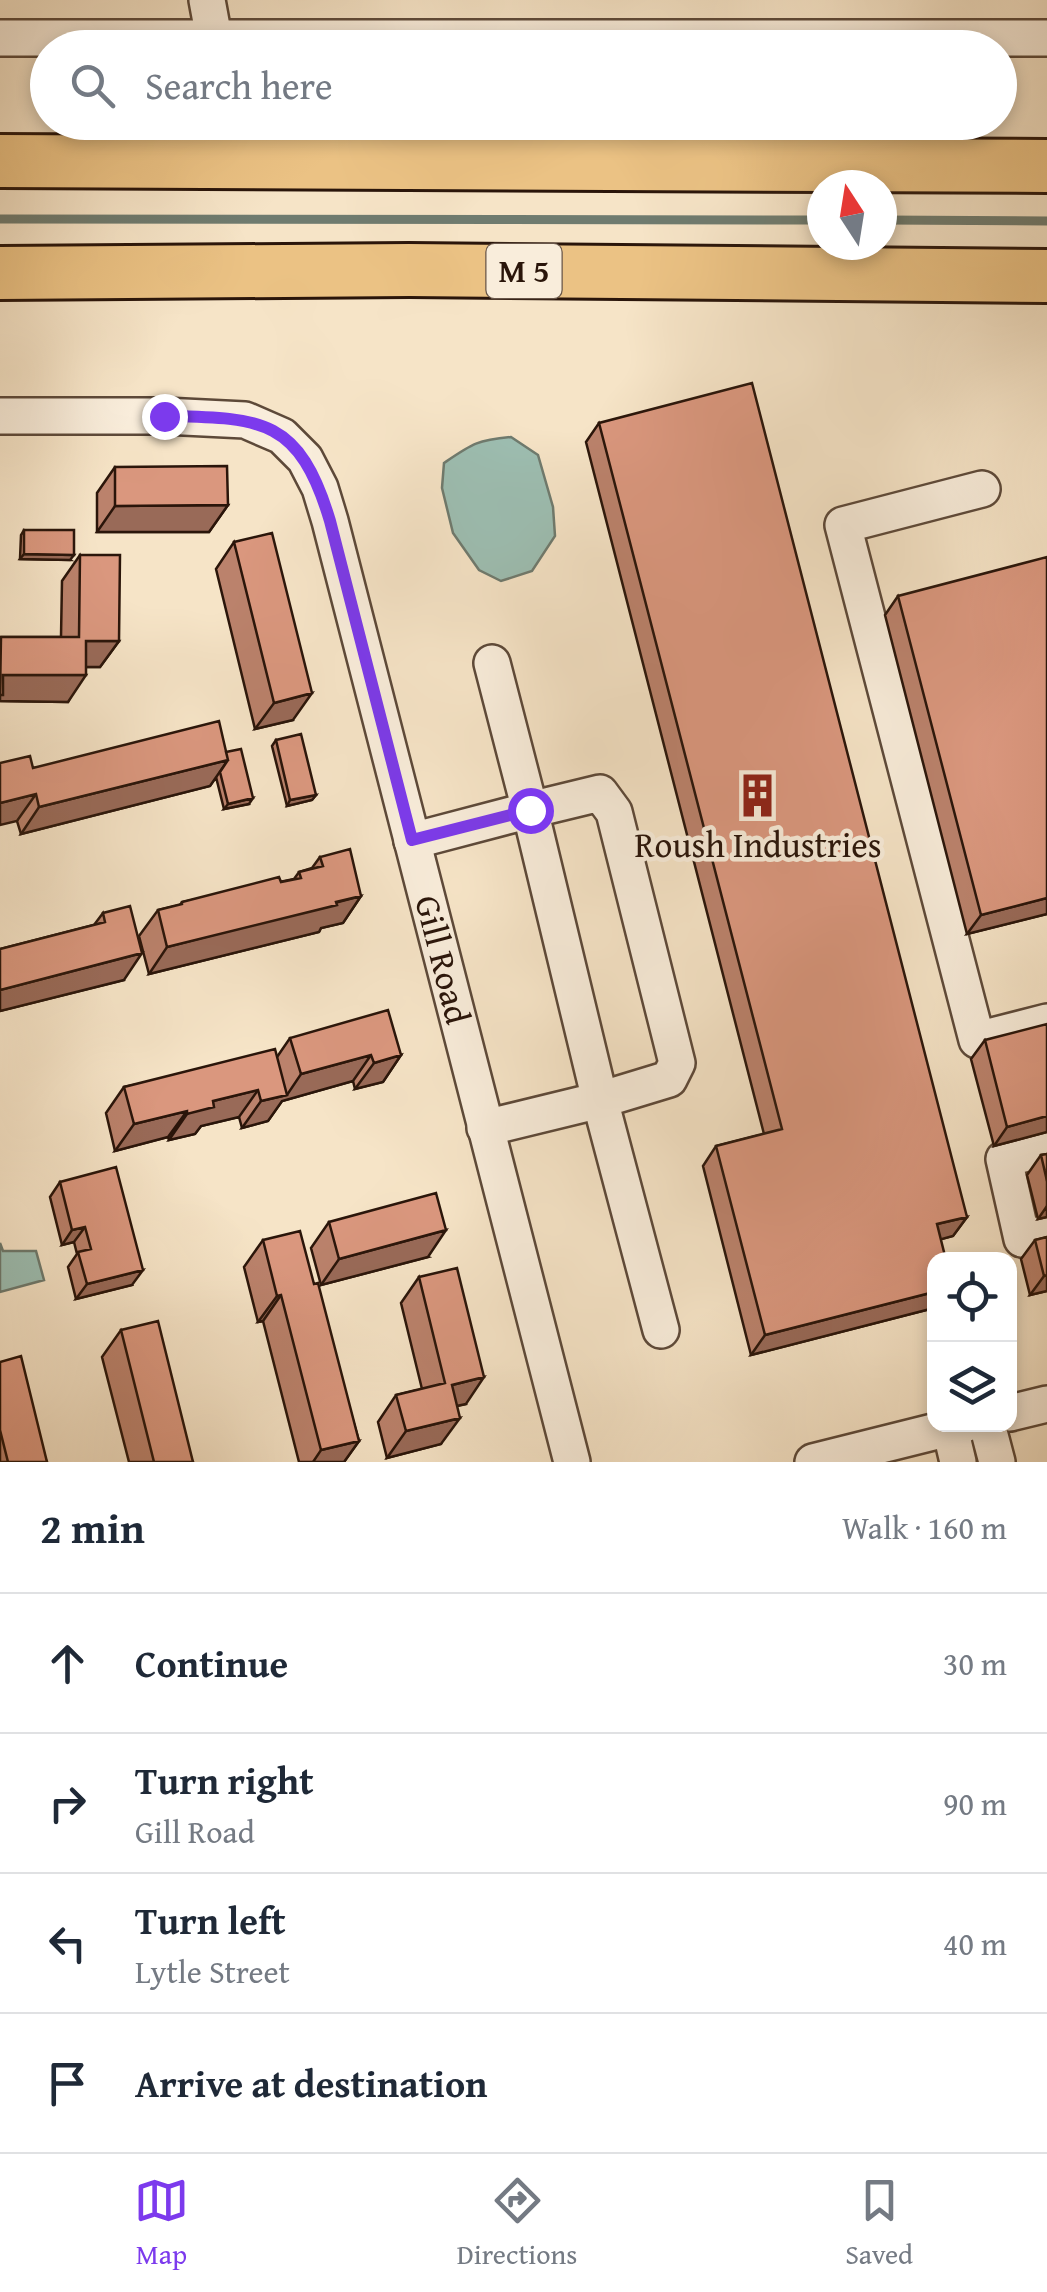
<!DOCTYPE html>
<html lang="en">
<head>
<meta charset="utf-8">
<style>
	:root { --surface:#fff; --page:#f6f6f7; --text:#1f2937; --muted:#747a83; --line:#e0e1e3; --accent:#7c3aed }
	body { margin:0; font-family:"Gentium Book Plus",serif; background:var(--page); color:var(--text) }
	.controls { position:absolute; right:30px; bottom:30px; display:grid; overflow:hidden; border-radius:20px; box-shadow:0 5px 15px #0003 }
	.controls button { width:90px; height:90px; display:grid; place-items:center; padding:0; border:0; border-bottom:2px solid var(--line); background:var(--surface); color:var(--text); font:50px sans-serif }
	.compass { position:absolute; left:807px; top:170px; width:90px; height:90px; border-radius:50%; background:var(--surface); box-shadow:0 5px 15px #0003; rotate:348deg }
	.stop { position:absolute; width:30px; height:30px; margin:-22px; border:8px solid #7c3aed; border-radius:50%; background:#fff }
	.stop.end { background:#7c3aed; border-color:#fff; box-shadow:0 2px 10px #0008 }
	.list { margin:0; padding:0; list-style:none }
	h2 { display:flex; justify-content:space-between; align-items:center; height:130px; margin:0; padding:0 40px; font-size:42px }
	h2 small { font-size:32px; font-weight:400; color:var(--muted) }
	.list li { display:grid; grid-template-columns:65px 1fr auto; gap:30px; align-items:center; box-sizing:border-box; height:140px; padding:0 40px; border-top:2px solid var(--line) }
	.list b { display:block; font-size:38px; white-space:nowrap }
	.list p { margin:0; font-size:32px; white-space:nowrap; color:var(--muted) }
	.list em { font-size:32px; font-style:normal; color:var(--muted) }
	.icon { flex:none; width:55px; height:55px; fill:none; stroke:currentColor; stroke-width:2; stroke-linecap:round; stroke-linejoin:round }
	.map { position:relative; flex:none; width:1047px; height:1462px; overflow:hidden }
	.search { position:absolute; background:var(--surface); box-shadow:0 5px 15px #0003; left:30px; right:30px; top:30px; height:110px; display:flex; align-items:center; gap:25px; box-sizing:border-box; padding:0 35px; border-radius:55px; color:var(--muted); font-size:38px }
	.sheet { height:690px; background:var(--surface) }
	nav { display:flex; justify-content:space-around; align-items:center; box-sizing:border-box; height:140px; border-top:2px solid var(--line); background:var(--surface); font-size:28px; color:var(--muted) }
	nav a { display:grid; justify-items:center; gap:5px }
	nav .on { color:var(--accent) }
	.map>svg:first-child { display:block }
</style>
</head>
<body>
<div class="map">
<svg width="1047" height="1462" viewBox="0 0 1047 1462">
	<rect width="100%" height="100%" fill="#f6e4c7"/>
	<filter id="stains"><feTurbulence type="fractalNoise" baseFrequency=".002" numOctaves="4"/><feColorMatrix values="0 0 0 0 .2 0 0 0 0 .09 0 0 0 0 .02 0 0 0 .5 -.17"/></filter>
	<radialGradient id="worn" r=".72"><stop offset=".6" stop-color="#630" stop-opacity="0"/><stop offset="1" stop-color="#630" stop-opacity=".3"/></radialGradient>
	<!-- water -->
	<path fill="#9dbfb3" stroke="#6f7b6f" stroke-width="2.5" d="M511,437L538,455L553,507L555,536L532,571L501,581L479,570L453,533L442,488L444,463C472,444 477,440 511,437Z
		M0,1243L3,1251H36L44,1280L0,1292Z"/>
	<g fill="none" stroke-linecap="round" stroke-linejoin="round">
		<!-- stream -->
		<path stroke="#6f7b6f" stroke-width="9" d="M0,219L822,220
			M882,220L1047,221"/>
		<defs>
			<g id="minor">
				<path d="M207,0L214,38"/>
				<path d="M0,38H1047"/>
				<path id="s1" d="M0,416H164L245,420L282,436L305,459L320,488L330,521L572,1462"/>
				<path d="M982,489L843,525L977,1040L1047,1022"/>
				<path d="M492,663L530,810L600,793L614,812L677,1063L669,1079L600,1100L661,1330"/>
				<path d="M412,841L530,810L600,1100L485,1128"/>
				<path d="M1047,1148L1004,1159L1022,1239L1047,1233"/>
				<path d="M1010,1413L1047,1404"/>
				<path d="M987,1424L997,1462"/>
				<path d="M950,1428L958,1462"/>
				<path d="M813,1462L965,1424"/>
			</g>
			<path id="highway" d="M0,161L1047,166
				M0,273L409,270L1047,276"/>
		</defs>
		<!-- minor casing -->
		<use href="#minor" stroke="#5d4939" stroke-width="40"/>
		<!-- highway casing -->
		<use href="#highway" stroke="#2a150a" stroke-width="58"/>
		<!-- minor -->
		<use href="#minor" stroke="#f9eddb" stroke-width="35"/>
		<!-- highway -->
		<use href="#highway" stroke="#ebc284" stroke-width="52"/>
	</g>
	<!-- wall -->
	<path fill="#bb826c" stroke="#2a150a" stroke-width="2.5" d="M599,423L967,1217L953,1236L941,1239L934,1260V1308L751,1355L703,1166L716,1146L764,1134L586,442Z
		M115,467L228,505L209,532H97V493Z
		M24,530L70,560L20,559L21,535Z
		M234,542L293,720L255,729L216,569Z
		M80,555L119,641L100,667H86L68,702L0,701V638L1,637H61L62,581Z
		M898,596L1047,914L967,934L885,615Z
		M276,740L316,795L312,800L287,806L272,746Z
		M226,752L249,804L224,809L216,777L210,786L21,834L17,821L33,768Z
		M320,857L361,896L343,923L321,928L319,932L149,974L139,936L158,910L180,905L182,902L294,879L299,872L312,868Z
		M103,913L124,980L0,1011V949L94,925Z
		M290,1038L401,1055L383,1082L355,1089L353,1081L282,1101L268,1121L242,1128L239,1117L201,1126L195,1134L169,1140L168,1137L115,1151L106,1113L124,1087L277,1057Z
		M985,1040L1047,1132L994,1146L971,1059Z
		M1047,1154V1217L1038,1219L1027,1175L1041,1155Z
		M60,1182L132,1285L76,1299L68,1267L77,1254L74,1242L62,1245L50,1197Z
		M329,1222L428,1257L321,1285L311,1248Z
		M1047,1237V1291L1030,1295L1021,1259L1035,1240Z
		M263,1240L314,1284L359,1441L344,1462H299L263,1321L258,1322L244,1267Z
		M419,1277L466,1404L457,1406L441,1444L387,1458L378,1422L396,1395L422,1389L401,1303Z
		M121,1330L193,1462H129L102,1357Z
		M0,1362L47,1462H0Z"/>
	<!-- shaded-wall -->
	<path fill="#996a58" stroke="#2a150a" stroke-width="2.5" d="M228,505L209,532H97L115,506Z
		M24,554L74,555L70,560L20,559Z
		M86,641H119L100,667H68Z
		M3,675H86L68,702L0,701V679Z
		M312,693L293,720L255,729L274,703Z
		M228,760L210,786L21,834L39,807Z
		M36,794L17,821L0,825V803Z
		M316,795L312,800L287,806L290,800Z
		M253,798L249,804L224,809L228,804Z
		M361,896L343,923L321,928L319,932L149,974L167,947Z
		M1047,898V914L967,934L981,915Z
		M142,953L124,980L0,1011V990Z
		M371,1055L353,1081L282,1101L268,1121L242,1128L261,1101L287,1095L301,1074Z
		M401,1055L383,1082L355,1089L374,1063Z
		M258,1090L239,1117L201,1126L195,1134L169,1140L187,1114L213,1101Z
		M187,1111L168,1137L115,1151L134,1124Z
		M1047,1116V1132L994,1146L1007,1127Z
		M1047,1206V1217L1038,1219Z
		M967,1217L953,1236L924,1244L937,1224Z
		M85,1227L74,1242L62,1245L72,1230Z
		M446,1230L428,1257L321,1285L339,1259Z
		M143,1270L132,1285L76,1299L87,1284Z
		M1047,1275V1291L1030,1295L1044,1276Z
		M934,1292V1308L751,1355L765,1335Z
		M281,1295L263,1321L258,1322L277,1296Z
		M484,1377L466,1404L433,1411L452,1385Z
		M460,1418L441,1444L387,1458L406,1431Z
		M359,1441L344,1462H313L321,1450Z"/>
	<!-- building -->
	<path fill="#da977e" stroke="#2a150a" stroke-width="2.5" d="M752,383L967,1217L937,1224L946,1260H934V1292L765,1335L716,1146L782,1129L599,423Z
		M227,466L228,505L115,506V467Z
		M24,530H74V555L24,554Z
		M272,533L312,693L274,703L234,542Z
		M80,555H120L119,641H86V675H3V695H0L1,637H79Z
		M1047,557V898L981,915L898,596Z
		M219,721L228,760L39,807L36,794L0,803V763L30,756L33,768Z
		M301,734L316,795L290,800L276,740Z
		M241,749L253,798L228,804L220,772L228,760L226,752Z
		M350,849L361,896L336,902L337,905L167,947L158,910L182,904V902L279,877L281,882L301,878L299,872L323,866L320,857Z
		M130,906L142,953L0,990V949L105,922L103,913Z
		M388,1010L401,1055L374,1063L371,1055L301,1074L290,1038Z
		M1047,1024V1116L1007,1127L985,1040Z
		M275,1049L287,1095L261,1101L258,1090L213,1101L214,1107L187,1114V1111L134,1124L124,1087Z
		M1047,1154V1181L1041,1155Z
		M116,1167L143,1270L87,1284L78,1252L91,1249L85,1227L72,1230L60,1182Z
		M436,1193L446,1230L339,1259L329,1222Z
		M300,1231L314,1284L318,1283L359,1441L321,1450L281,1295L277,1296L263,1240Z
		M1047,1237V1275L1044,1276L1035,1240Z
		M457,1268L484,1377L452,1385L460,1418L406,1431L396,1395L445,1383L419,1277Z
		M158,1321L193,1462H154L121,1330Z
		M21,1356L47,1462H8L0,1430V1362Z"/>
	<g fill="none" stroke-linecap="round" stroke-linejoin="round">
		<!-- route -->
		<path stroke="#7c3aed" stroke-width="12" d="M164,416C261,418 299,417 330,521L412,840L530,810"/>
	</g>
	<!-- icons -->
	<defs>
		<symbol id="building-bare" viewBox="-9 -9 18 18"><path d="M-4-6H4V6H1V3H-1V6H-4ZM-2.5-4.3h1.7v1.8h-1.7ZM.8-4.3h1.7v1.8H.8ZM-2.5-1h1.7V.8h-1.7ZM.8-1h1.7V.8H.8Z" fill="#8f2418" stroke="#f9eddb" stroke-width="2.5" paint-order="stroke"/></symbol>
	</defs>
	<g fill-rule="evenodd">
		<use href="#building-bare" x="726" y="764" width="63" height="63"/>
	</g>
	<g text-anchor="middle" stroke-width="9" stroke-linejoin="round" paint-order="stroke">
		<!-- shield labels -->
		<rect fill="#f9eddb" stroke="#685649" stroke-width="2.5" x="486.5" y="244" width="75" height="54" rx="8"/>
		<g font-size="32" font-weight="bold" fill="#2a150a">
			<text x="524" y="282">M 5</text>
		</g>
		<!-- poi labels -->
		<g font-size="35" fill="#2a150a" stroke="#f9eddb">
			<text x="758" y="857">Roush Industries</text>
		</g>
		<!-- street labels -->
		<g font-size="35" fill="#2a150a" stroke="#f9eddb">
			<text dy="12" stroke="none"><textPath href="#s1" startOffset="838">Gill Road</textPath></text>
		</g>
	</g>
	<rect width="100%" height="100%" filter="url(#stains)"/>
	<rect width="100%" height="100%" fill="url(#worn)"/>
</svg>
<div class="controls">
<button><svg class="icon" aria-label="locate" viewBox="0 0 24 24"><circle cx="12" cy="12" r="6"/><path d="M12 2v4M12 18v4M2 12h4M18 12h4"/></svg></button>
<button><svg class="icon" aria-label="layers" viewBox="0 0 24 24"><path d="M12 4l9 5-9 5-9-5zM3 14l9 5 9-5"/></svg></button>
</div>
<svg class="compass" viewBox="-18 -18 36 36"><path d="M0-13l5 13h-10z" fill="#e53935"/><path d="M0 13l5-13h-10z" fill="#747a83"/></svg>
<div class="stop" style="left:530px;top:810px"></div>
<div class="stop end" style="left:164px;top:416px"></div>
<div class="search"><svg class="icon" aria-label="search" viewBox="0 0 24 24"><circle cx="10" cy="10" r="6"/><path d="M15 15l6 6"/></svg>Search here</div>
</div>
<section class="sheet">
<h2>2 min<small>Walk · 160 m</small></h2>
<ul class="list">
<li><svg class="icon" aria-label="ahead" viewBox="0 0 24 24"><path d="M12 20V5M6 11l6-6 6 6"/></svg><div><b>Continue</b></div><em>30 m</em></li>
<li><svg class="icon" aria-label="right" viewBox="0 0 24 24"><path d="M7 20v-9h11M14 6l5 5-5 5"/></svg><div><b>Turn right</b><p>Gill Road</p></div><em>90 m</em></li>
<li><svg class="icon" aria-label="left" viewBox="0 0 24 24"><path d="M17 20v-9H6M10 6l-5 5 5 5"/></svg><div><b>Turn left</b><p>Lytle Street</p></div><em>40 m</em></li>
<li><svg class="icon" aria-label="arrive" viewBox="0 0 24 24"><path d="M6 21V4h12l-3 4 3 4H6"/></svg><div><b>Arrive at destination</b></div></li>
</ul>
</section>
<nav>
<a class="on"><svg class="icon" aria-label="map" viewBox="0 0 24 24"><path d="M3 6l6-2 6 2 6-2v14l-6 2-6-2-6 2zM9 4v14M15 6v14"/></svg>Map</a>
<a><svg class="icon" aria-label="directions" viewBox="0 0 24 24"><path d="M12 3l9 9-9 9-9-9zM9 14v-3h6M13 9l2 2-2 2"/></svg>Directions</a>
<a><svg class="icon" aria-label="saved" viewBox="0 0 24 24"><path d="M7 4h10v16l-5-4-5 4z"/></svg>Saved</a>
</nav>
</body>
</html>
